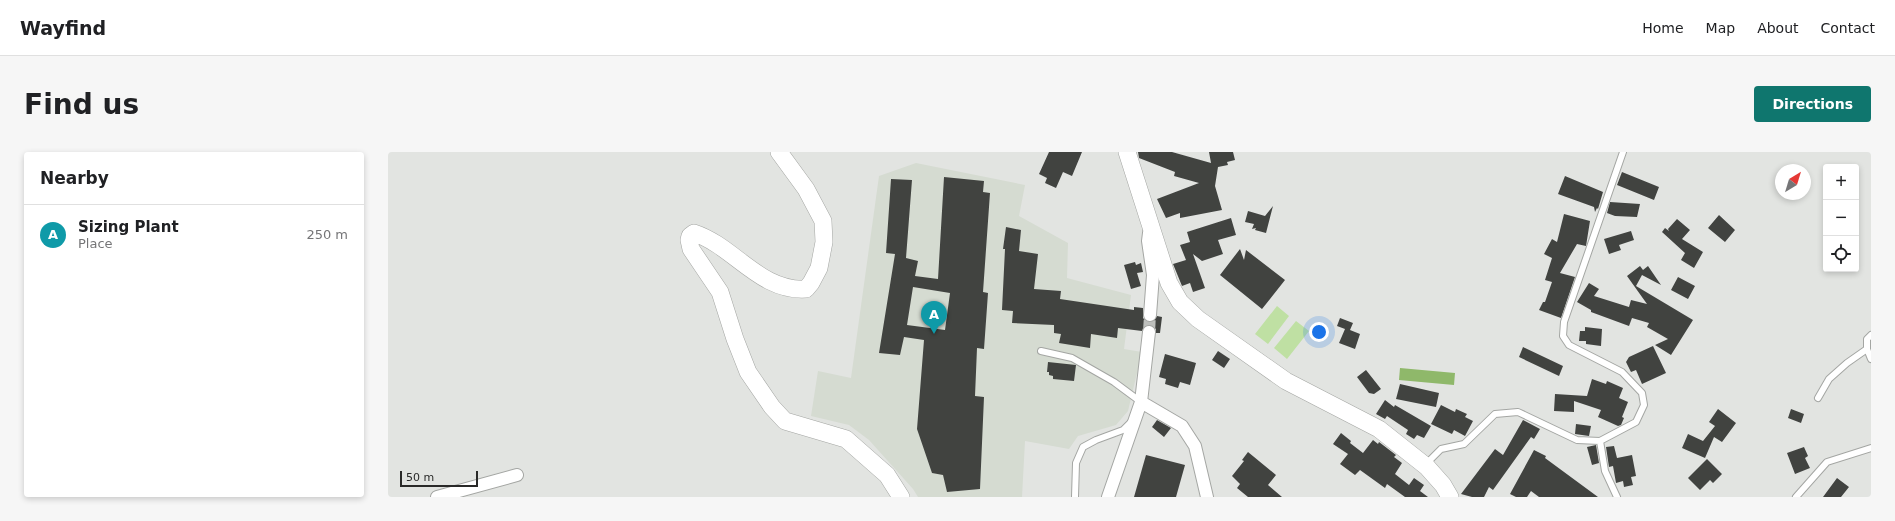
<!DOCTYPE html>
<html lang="en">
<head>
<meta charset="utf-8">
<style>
	:root { --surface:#fff; --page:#f6f6f6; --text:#202124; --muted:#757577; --line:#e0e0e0; --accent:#0f766e }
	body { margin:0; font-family:"DejaVu Sans",sans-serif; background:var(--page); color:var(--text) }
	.controls { position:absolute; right:12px; top:12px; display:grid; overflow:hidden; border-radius:4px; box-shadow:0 2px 6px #0003 }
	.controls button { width:36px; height:36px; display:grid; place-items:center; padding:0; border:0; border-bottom:1px solid var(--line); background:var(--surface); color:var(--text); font:20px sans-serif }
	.compass { position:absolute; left:1387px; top:12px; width:36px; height:36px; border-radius:50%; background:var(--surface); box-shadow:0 2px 6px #0003; rotate:38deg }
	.scale { position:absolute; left:12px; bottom:10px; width:78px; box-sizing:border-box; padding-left:4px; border:2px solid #292928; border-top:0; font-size:11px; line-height:14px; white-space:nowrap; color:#292928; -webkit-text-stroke:3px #e2e4e1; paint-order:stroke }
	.you { position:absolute; left:931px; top:180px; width:14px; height:14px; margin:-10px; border:3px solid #fff; border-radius:50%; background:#1a73e8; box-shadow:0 0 0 6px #1a73e833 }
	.badge { display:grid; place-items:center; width:26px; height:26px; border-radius:50%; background:var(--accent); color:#fff; font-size:13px; font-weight:700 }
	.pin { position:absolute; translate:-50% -33px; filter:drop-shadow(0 1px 2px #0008) }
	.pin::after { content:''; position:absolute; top:21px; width:14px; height:12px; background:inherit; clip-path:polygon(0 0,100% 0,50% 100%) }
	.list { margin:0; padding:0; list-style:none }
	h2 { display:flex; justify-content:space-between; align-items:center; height:52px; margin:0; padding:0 16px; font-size:17px }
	h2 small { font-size:13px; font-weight:400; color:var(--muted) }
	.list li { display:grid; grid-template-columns:26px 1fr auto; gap:12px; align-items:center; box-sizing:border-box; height:60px; padding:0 16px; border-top:1px solid var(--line) }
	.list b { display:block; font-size:15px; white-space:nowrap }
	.list p { margin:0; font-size:13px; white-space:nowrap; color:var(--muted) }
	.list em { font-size:13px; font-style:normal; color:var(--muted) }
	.icon { flex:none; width:22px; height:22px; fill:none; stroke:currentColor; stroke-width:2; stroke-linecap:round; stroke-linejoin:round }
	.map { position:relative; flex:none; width:1483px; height:345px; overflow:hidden; border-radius:4px }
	header { display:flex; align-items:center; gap:24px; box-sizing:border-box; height:56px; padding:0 20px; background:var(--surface); border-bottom:1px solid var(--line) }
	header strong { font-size:19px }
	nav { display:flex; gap:22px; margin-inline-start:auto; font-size:14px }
	.intro { display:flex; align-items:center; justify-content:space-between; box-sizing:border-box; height:96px; padding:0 24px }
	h1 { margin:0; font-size:28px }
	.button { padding:10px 18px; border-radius:4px; background:var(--accent); color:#fff; font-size:14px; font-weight:700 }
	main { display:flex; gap:24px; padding:0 24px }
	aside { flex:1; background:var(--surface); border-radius:4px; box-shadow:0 2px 6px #0003 }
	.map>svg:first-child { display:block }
</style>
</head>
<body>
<header>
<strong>Wayfind</strong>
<nav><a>Home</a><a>Map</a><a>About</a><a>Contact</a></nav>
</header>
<div class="intro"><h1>Find us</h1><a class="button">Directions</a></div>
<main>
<aside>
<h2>Nearby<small></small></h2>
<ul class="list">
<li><span class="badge" style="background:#0f9aa8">A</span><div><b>Sizing Plant</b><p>Place</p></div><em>250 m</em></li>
</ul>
</aside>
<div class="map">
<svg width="1483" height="345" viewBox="0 0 1483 345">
	<rect width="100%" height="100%" fill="#e2e4e1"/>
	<!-- built -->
	<path fill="#d5dbd1" d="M528,11L637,33L631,64L680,91L679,126L743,143L736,197L754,200L740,259L728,273L690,284L681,297L637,289L634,345H530L525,337L481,288L461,273L423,264L430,219L463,226L491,24Z"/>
	<!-- green -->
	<path fill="#bfe0a3" d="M889,154L901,164L880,192L867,182Z
		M908,169L921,179L899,207L886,196Z"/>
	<!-- water -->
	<path fill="#8fb86a" d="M1012,216L1067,221L1066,233L1011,228Z"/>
	<!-- building -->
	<path fill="#414340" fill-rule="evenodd" d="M661,0H694L684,24L675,20L668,36L657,31L659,26L651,22Z
		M750,0H784L823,11L821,0H845L847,8L839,10L840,13L830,15L827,34L834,58L792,66V61L778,66L769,47L811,31L786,24L787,20L751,6Z
		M1234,20L1271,35L1266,48L1229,33Z
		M1177,24L1215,40L1210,57L1209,56L1207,60L1206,55L1170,42Z
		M556,25L596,29L595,40L602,41L595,140L600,141L596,197L589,196L587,244L596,245L592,337L559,340L555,323L544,321L529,277L536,188L516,185L512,203L491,201L507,102L498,101L503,27L524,28L518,106L530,109L527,124L550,127ZM525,135L562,141L557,178L519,173Z
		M1222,50L1252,52L1249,65L1227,64L1219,61Z
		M885,54L878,81L867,78L868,76L864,77L866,72L857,70L860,59L877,64Z
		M1176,62L1202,69L1198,94L1189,92L1172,121L1187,125L1173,166L1151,158L1155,150H1157L1164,130L1157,128L1164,106L1156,102L1164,87L1169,90Z
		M1331,63L1347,78L1337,90L1320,76Z
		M843,66L848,83L830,88L835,102L814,109L805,102L817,136L805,140L802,131L794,134L785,112L798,108L792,93L802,90L799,80Z
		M1289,67L1302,78L1294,87L1315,100L1306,116L1293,108L1297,101L1274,80L1277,76L1281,79L1280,77Z
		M618,75L633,78L631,99L650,102L646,137L673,139L672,147L746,158V155L755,156V166L758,169L765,170L769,164L774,165L772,181H768V177L762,173H758L754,179L730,176L729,186L703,182L702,196L671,191L673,182L666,181V173L624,171L625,159L614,158L617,97H615Z
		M1243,79L1246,88L1231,93L1233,98L1221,102L1216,87Z
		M852,97L856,108L858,98L897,128L874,157L832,123Z
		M747,110L748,113L753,111L755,120L749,121L753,134L743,137L736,113Z
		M1252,114L1255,118L1260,114L1273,133L1254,123L1248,134L1305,168L1283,203L1267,193L1280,187L1259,175L1261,171L1244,166L1241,174L1203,160V158L1189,150L1201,131L1211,137L1206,144L1241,155L1243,148L1259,152L1239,124Z
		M1290,125L1307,134L1300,147L1283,138Z
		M952,166L965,171L962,178L972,182L967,197L951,191L957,177L949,174Z
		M1197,175L1214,177L1213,194L1198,192V189H1191L1192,179H1197Z
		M1265,194L1278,221L1254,232L1248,218L1243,220L1238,210L1241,205Z
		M1135,195L1175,214L1171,224L1131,205Z
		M830,199L842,207L836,216L824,208Z
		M777,202L808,211L802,233L792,230L790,236L777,232L778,227L771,225Z
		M660,210L688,213L686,229L665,227V224L661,223V220H659Z
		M978,218L993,237L986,242L981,241L969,225Z
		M1204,227L1218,232L1219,229L1235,236L1231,246L1240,250L1234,265L1236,266L1233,273L1230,274L1210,265L1213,258L1186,249V260L1166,259L1167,242L1199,244Z
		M1012,232L1051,241L1048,255L1008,247Z
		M997,248L1006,255L1007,253L1043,274L1036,286L1029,283L1026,287L1018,282L1020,278L999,264L997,267L988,262Z
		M1053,253L1067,260L1068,257L1079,262L1077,265L1085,269L1077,284L1066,278L1064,282L1043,272Z
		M1330,257L1348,271L1334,290L1326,285L1317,306L1294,296L1300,282L1315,289L1327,274L1321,270Z
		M1403,257L1416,262L1413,271L1400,266Z
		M769,268L783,276L776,285L764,275Z
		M1135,268L1152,277L1146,287L1143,285L1105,338L1101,335L1096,345H1084L1073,342L1107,297L1115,303Z
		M1188,272L1203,274L1201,284L1187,282Z
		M953,281L963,289L962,291L975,301L985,288L990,292L991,290L1008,303L1006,305L1014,311L1007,322L1021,333L1026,326L1036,333L1032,339L1040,345H1017L999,332L997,336L972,318L967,323L952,312L960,302L945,292Z
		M1208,293L1211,311L1204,313L1199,295Z
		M1226,294L1229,306L1244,303L1248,324L1243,325L1245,333L1236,335L1235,329L1228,331L1225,314L1221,315L1218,295Z
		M1416,295L1420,304L1417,306L1422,316L1407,322L1399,301Z
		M1146,298L1158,304L1157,306L1210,345H1151L1143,339L1139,345H1128L1122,342Z
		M860,300L888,323L880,333L894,345H860L849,336L852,332L844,324L856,309L854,308Z
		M758,303L797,313L788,345H746Z
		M1319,307L1334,322L1325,331L1322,328L1312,338L1300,326Z
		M1449,326L1461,335L1453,345H1435Z"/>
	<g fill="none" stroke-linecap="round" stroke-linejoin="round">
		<!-- street-tunnel -->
		<path stroke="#bdbfbc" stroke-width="12" stroke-dasharray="12 6" stroke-linecap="butt" d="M761,180L762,163"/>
		<defs>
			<path id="lane" d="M1479,197V187L1483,183
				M653,199L684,206L726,230L753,250
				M1430,246L1441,227L1459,211L1479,197L1483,207
				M1212,289L1217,319L1229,345
				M1039,314L1043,307L1053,297L1076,292L1107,262L1130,260L1189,288L1212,289L1248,270L1256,253L1254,241L1234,220L1181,193L1175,184L1176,170L1235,0
				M687,345L688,311L695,295L708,288L735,278L744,269
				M1408,345L1439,310L1483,296"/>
			<path id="street" d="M761,81L760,89L765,123L762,163
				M753,250L794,274L807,294L819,345
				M49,345L129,323
				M720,345L753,250L761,180"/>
			<path id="secondary" d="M391,0L418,37L435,69L436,90L431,116L423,131L418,137C372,140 346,94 306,81L302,84L301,88L303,97L332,140L347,187L360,220L384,255L397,269L458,287L499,323L513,345
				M739,0L781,131L792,150L810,167L898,229L991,277L1039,315L1055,333L1062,345"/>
		</defs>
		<!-- lane casing -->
		<use href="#lane" stroke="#a4a6a3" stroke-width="8"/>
		<!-- street casing -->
		<use href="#street" stroke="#a4a6a3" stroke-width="14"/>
		<!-- secondary casing -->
		<use href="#secondary" stroke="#a4a6a3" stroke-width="18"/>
		<!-- lane -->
		<use href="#lane" stroke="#fff" stroke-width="6"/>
		<!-- street -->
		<use href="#street" stroke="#fff" stroke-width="12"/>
		<!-- secondary -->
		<use href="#secondary" stroke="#fff" stroke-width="17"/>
	</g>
</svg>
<div class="controls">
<button>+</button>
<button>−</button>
<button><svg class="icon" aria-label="locate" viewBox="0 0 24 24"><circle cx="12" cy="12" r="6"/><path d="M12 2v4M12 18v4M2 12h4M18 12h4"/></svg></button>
</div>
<svg class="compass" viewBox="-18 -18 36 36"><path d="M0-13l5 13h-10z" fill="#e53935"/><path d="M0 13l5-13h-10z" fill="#757577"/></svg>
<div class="scale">50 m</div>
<div class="you"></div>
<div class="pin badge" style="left:546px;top:182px;background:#0f9aa8">A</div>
</div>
</main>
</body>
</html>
